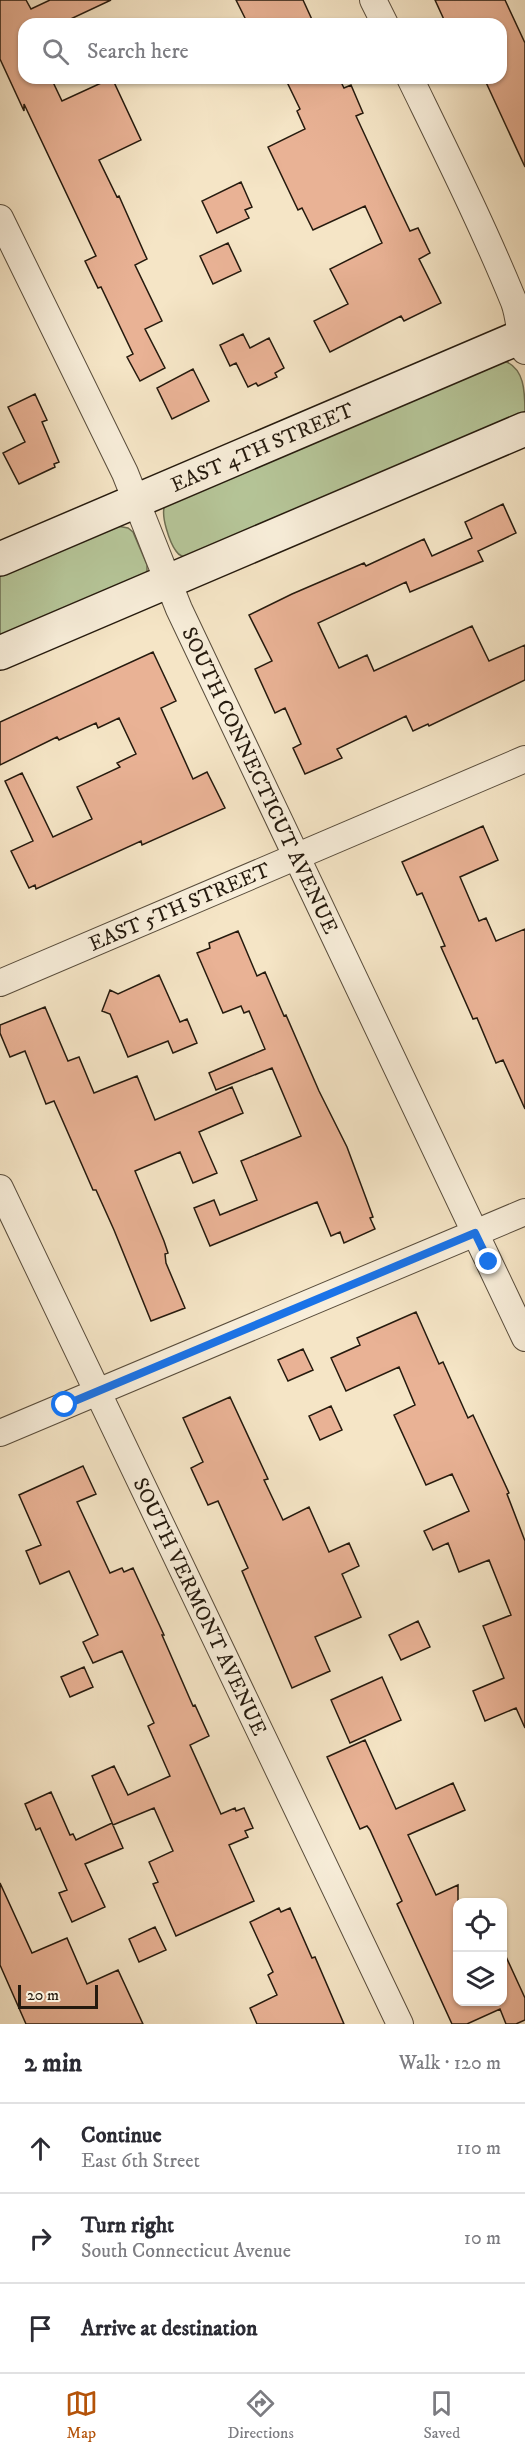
<!DOCTYPE html>
<html lang="en">
<head>
<meta charset="utf-8">
<style>
	:root { --surface:#fff; --page:#f2f2f3; --text:#2b2b33; --muted:#7c7c81; --line:#e1e1e2; --accent:#b45309 }
	body { margin:0; font-family:"IM FELL DW Pica",serif; background:var(--page); color:var(--text) }
	.controls { position:absolute; right:18px; bottom:18px; display:grid; overflow:hidden; border-radius:12px; box-shadow:0 2px 4px #0004 }
	.controls button { width:54px; height:54px; display:grid; place-items:center; padding:0; border:0; border-bottom:2px solid var(--line); background:var(--surface); color:var(--text); font:30px sans-serif }
	.scale { position:absolute; left:18px; bottom:15px; width:80px; box-sizing:border-box; padding-left:6px; border:3px solid #251a0e; border-top:0; font-size:16px; line-height:21px; white-space:nowrap; color:#251a0e; -webkit-text-stroke:4px #f8eeda; paint-order:stroke }
	.stop { position:absolute; width:18px; height:18px; margin:-14px; border:4px solid #1a73e8; border-radius:50%; background:#fff }
	.stop.end { background:#1a73e8; border-color:#fff; box-shadow:0 2px 6px #0008 }
	.list { margin:0; padding:0; list-style:none }
	h2 { display:flex; justify-content:space-between; align-items:center; height:78px; margin:0; padding:0 24px; font-size:26px }
	h2 small { font-size:20px; font-weight:400; color:var(--muted) }
	.list li { display:grid; grid-template-columns:39px 1fr auto; gap:18px; align-items:center; box-sizing:border-box; height:90px; padding:0 24px; border-top:2px solid var(--line) }
	.list b { display:block; font-size:22px; white-space:nowrap }
	.list p { margin:0; font-size:20px; white-space:nowrap; color:var(--muted) }
	.list em { font-size:20px; font-style:normal; color:var(--muted) }
	.icon { flex:none; width:33px; height:33px; fill:none; stroke:currentColor; stroke-width:2; stroke-linecap:round; stroke-linejoin:round }
	.map { position:relative; flex:none; width:525px; height:2024px; overflow:hidden }
	.search { position:absolute; background:var(--surface); box-shadow:0 2px 4px #0004; left:18px; right:18px; top:18px; height:66px; display:flex; align-items:center; gap:15px; box-sizing:border-box; padding:0 21px; border-radius:18px; color:var(--muted); font-size:22px }
	.sheet { height:348px; background:var(--surface) }
	nav { display:flex; justify-content:space-around; align-items:center; box-sizing:border-box; height:84px; border-top:2px solid var(--line); background:var(--surface); font-size:16px; color:var(--muted) }
	nav a { display:grid; justify-items:center; gap:3px }
	nav .on { color:var(--accent) }
	.map>svg:first-child { display:block }
</style>
</head>
<body>
<div class="map">
<svg width="525" height="2024" viewBox="0 0 525 2024">
	<rect width="100%" height="100%" fill="#f5e5c6"/>
	<filter id="stains"><feTurbulence type="fractalNoise" baseFrequency=".00333" numOctaves="4"/><feColorMatrix values="0 0 0 0 .2 0 0 0 0 .09 0 0 0 0 .02 0 0 0 .5 -.17"/></filter>
	<radialGradient id="worn" r=".72"><stop offset=".6" stop-color="#630" stop-opacity="0"/><stop offset="1" stop-color="#630" stop-opacity=".3"/></radialGradient>
	<!-- green -->
	<path fill="#b6c699" stroke="#6e7054" stroke-width="1.5" d="M502,360C525,367 525,392 525,414L189,558C184,557 179,556 176,551C170,543 160,515 165,505Z
		M117,526L128,528L133,532L147,565V573L0,639V574Z"/>
	<!-- building -->
	<path fill="#e9b295" stroke="#251a0e" stroke-width="1.5" d="M0,0H26L31,9L50,0H111L60,24H24V78H51L62,101L112,78L141,140L99,160L117,197L119,196L147,259L135,265L162,321L145,329L165,368L140,381L127,357L133,354L101,287L98,288L85,261L96,256L24,104V111L0,59Z
		M236,0H303L314,24H248Z
		M435,0H505L525,43V167L484,78H501V24H446Z
		M285,78H339L344,88L351,85L363,113L356,116L388,185L410,231L418,228L430,253L419,259L441,303L404,321L401,316L330,352L314,321L348,304L330,269L382,243L365,206L313,230L302,208L298,210L268,147L305,129L297,111L300,109Z
		M241,182L252,207L245,210L249,218L217,233L202,201Z
		M228,243L241,271L213,284L200,256Z
		M243,334L250,348L269,338L284,368L275,373L277,377L258,386L256,383L248,387L236,363L230,366L220,345Z
		M193,369L209,401L172,419L157,388Z
		M35,394L47,420L42,422L59,462L54,464L55,467L19,484L3,453L25,442L8,407Z
		M503,504L516,533L478,551L483,561L410,592L406,582L318,623L339,668L367,655L374,671L472,626L489,661L525,645V680L429,726L428,724L413,731L406,716L337,749L342,758L305,774L293,748L301,744L285,708L275,713L255,669L272,661L249,615L292,594L364,563L366,566L424,539L432,556L472,538L465,522Z
		M153,652L176,701L161,708L193,779L207,772L225,808L142,845L141,841L36,889L35,885L29,888L11,851L33,841L5,781L22,773L53,837L92,819L77,787L120,767L117,763L136,754L119,718L98,728L96,723L59,740L57,737L0,765V722Z
		M483,826L498,860L460,877L479,921L486,918L496,941L525,929V1109L503,1060L496,1063L477,1018L473,1019L441,947L445,946L422,893L417,895L402,862Z
		M238,931L257,976L265,972L284,1016L286,1015L319,1091L347,1147L373,1217L370,1218L375,1229L344,1243L340,1232L331,1236L317,1202L210,1246L194,1208L214,1200L220,1215L257,1200L241,1161L301,1136L272,1068L216,1090L209,1073L265,1049L249,1011L244,1013L241,1006L223,1013L197,953L210,948L209,943Z
		M159,975L180,1022L187,1019L197,1043L173,1053L168,1041L128,1057L110,1014L102,1011L110,990L118,994Z
		M45,1007L68,1061L79,1057L94,1093L137,1076L155,1120L232,1087L243,1113L199,1132L217,1173L193,1183L180,1152L135,1171L164,1241L168,1253L165,1254L166,1263L185,1308L151,1321L114,1230L96,1190H93L54,1101L46,1104L25,1051L10,1057L0,1033V1025Z
		M416,1312L439,1364L443,1362L468,1418L473,1415L509,1493L507,1494L525,1541V1728L516,1708L485,1721L473,1691L504,1678L483,1626L511,1615L489,1560L459,1572L448,1543L433,1550L424,1531L469,1511L452,1474L426,1485L394,1415L415,1405L399,1367L346,1391L331,1358L360,1345L357,1338Z
		M303,1349L313,1370L288,1381L278,1360Z
		M230,1397L268,1479L264,1480L283,1520L309,1507L329,1552L349,1543L359,1566L342,1574L361,1617L315,1637L330,1671L292,1688L242,1571L248,1568L218,1501L208,1505L191,1468L203,1462L183,1418Z
		M331,1406L342,1430L320,1440L309,1416Z
		M83,1466L96,1494L77,1502L110,1573L122,1568L124,1572L133,1568L164,1635H162L193,1706L195,1705L209,1736L190,1745L221,1814L235,1808L236,1811L244,1808L253,1828L245,1831L248,1837L229,1845L254,1901L176,1936L153,1884L158,1882L149,1862L173,1851L154,1808L113,1825L92,1776L114,1766L128,1795L170,1776L148,1726L154,1723L122,1651L93,1663L83,1642L98,1635L69,1571L40,1584L26,1551L41,1545L19,1495Z
		M418,1621L430,1647L401,1660L389,1635Z
		M84,1667L93,1687L70,1697L61,1677Z
		M382,1677L401,1720L350,1743L331,1700Z
		M365,1740L396,1809L453,1783L465,1810L408,1835L436,1895L458,1885V2001H502V1948L525,1998V2020L516,2024H506L500,2009L467,2024H452L397,1904L402,1901L370,1830L367,1826L360,1829L327,1757Z
		M51,1792L70,1835L73,1834L76,1840L112,1823L123,1848L85,1864L105,1907L72,1922L59,1893L67,1890L40,1828L36,1830L25,1804Z
		M0,1883L32,1953L67,1938L87,1984L118,1970L143,2024H26L0,1965Z
		M279,1908L281,1912L290,1908L312,1958L315,1957L344,2024H257L250,2008L277,1995L268,1975L273,1972L250,1922Z
		M155,1927L166,1950L139,1962L129,1939Z"/>
	<g fill="none" stroke-linecap="round" stroke-linejoin="round">
		<defs>
			<g id="street">
				<path d="M373,0L385,24"/>
				<path d="M410,78C446,152 483,226 514,302C520,318 519,335 525,351"/>
				<path id="s1" d="M0,218L125,473L179,609L525,1338"/>
				<path id="s2" d="M0,983L525,759"/>
				<path id="s3" d="M0,1188L400,2024"/>
				<path d="M0,1433L525,1212"/>
			</g>
			<g id="secondary">
				<path id="s4" d="M0,559L525,335"/>
				<path d="M0,653L525,429"/>
			</g>
		</defs>
		<!-- street casing -->
		<use href="#street" stroke="#594d3c" stroke-width="28"/>
		<!-- secondary casing -->
		<use href="#secondary" stroke="#251a0e" stroke-width="36"/>
		<!-- street -->
		<use href="#street" stroke="#f8eeda" stroke-width="26"/>
		<!-- secondary -->
		<use href="#secondary" stroke="#f8eeda" stroke-width="33"/>
	</g>
	<g fill="none" stroke-linecap="round" stroke-linejoin="round">
		<!-- route -->
		<path stroke="#1a73e8" stroke-width="8" d="M65,1405L475,1233L489,1262"/>
	</g>
	<g text-anchor="middle" stroke-width="5" stroke-linejoin="round" paint-order="stroke">
		<!-- street labels -->
		<g font-size="21" fill="#251a0e" stroke="#f8eeda">
			<text dy="7" stroke="none"><textPath href="#s4" startOffset="285">EAST 4TH STREET</textPath></text>
			<text dy="7" stroke="none"><textPath href="#s1" startOffset="620">SOUTH CONNECTICUT AVENUE</textPath></text>
			<text dy="7" stroke="none"><textPath href="#s2" startOffset="195">EAST 5TH STREET</textPath></text>
			<text dy="7" stroke="none"><textPath href="#s3" startOffset="464">SOUTH VERMONT AVENUE</textPath></text>
		</g>
	</g>
	<rect width="100%" height="100%" filter="url(#stains)"/>
	<rect width="100%" height="100%" fill="url(#worn)"/>
</svg>
<div class="controls">
<button><svg class="icon" aria-label="locate" viewBox="0 0 24 24"><circle cx="12" cy="12" r="6"/><path d="M12 2v4M12 18v4M2 12h4M18 12h4"/></svg></button>
<button><svg class="icon" aria-label="layers" viewBox="0 0 24 24"><path d="M12 4l9 5-9 5-9-5zM3 14l9 5 9-5"/></svg></button>
</div>
<div class="scale">20 m</div>
<div class="stop" style="left:65px;top:1405px"></div>
<div class="stop end" style="left:489px;top:1262px"></div>
<div class="search"><svg class="icon" aria-label="search" viewBox="0 0 24 24"><circle cx="10" cy="10" r="6"/><path d="M15 15l6 6"/></svg>Search here</div>
</div>
<section class="sheet">
<h2>2 min<small>Walk · 120 m</small></h2>
<ul class="list">
<li><svg class="icon" aria-label="ahead" viewBox="0 0 24 24"><path d="M12 20V5M6 11l6-6 6 6"/></svg><div><b>Continue</b><p>East 6th Street</p></div><em>110 m</em></li>
<li><svg class="icon" aria-label="right" viewBox="0 0 24 24"><path d="M7 20v-9h11M14 6l5 5-5 5"/></svg><div><b>Turn right</b><p>South Connecticut Avenue</p></div><em>10 m</em></li>
<li><svg class="icon" aria-label="arrive" viewBox="0 0 24 24"><path d="M6 21V4h12l-3 4 3 4H6"/></svg><div><b>Arrive at destination</b></div></li>
</ul>
</section>
<nav>
<a class="on"><svg class="icon" aria-label="map" viewBox="0 0 24 24"><path d="M3 6l6-2 6 2 6-2v14l-6 2-6-2-6 2zM9 4v14M15 6v14"/></svg>Map</a>
<a><svg class="icon" aria-label="directions" viewBox="0 0 24 24"><path d="M12 3l9 9-9 9-9-9zM9 14v-3h6M13 9l2 2-2 2"/></svg>Directions</a>
<a><svg class="icon" aria-label="saved" viewBox="0 0 24 24"><path d="M7 4h10v16l-5-4-5 4z"/></svg>Saved</a>
</nav>
</body>
</html>
